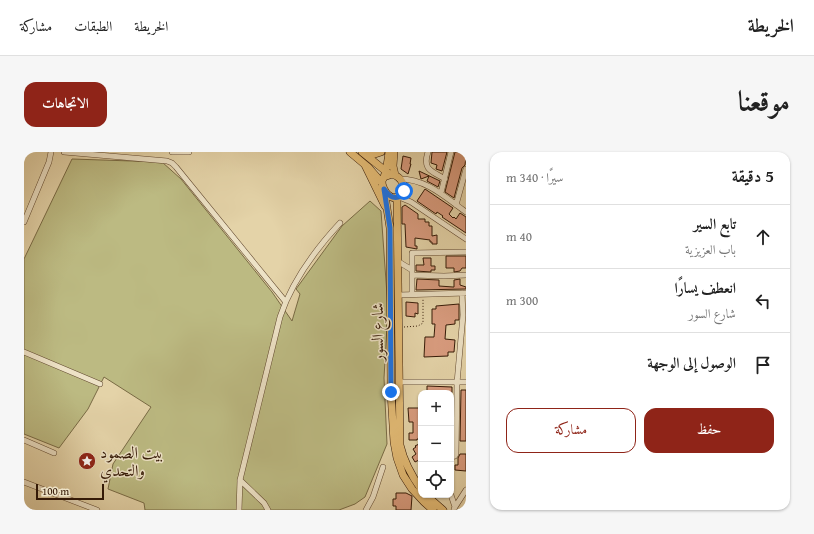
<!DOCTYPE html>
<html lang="ar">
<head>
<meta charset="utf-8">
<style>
	:root { --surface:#fff; --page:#f6f6f6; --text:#222; --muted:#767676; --line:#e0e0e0; --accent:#8f2418 }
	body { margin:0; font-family:"Gentium Book Plus",Amiri,serif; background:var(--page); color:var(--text); direction:rtl }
	.controls { position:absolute; right:12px; bottom:12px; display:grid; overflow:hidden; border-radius:8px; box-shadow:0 1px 3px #0004 }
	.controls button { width:36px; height:36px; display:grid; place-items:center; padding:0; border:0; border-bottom:1px solid var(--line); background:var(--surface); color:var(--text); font:20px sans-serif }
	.scale { position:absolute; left:12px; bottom:10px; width:68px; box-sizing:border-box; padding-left:4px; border:2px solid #351a07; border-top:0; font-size:11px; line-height:14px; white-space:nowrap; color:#351a07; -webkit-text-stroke:3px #ede2c6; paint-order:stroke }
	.stop { position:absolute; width:12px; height:12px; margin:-9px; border:3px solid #1a73e8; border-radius:50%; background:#fff }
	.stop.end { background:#1a73e8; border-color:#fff; box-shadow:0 1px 4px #0008 }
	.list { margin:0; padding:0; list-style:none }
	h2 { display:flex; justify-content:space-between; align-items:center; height:52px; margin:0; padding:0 16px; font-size:17px }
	h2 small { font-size:13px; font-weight:400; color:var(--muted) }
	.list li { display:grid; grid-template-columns:26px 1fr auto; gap:12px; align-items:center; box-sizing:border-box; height:64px; padding:0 16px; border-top:1px solid var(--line) }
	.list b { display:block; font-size:15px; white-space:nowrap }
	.list p { margin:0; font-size:13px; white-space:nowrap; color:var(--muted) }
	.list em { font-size:13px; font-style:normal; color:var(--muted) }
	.actions { display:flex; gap:8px; padding:12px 16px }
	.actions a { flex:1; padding:9px 0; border:1px solid var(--accent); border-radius:12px; text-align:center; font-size:14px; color:var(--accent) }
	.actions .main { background:var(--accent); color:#fff }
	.icon { flex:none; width:22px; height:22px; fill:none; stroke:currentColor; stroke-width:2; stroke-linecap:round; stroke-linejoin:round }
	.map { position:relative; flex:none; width:442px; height:358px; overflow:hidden; direction:ltr; border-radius:12px }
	header { display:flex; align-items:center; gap:24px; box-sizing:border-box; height:56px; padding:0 20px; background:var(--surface); border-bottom:1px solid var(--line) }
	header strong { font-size:19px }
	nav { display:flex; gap:22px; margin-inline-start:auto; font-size:14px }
	.intro { display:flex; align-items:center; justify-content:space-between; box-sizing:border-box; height:96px; padding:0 24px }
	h1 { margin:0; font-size:28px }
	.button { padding:10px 18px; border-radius:12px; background:var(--accent); color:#fff; font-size:14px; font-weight:700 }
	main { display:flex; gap:24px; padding:0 24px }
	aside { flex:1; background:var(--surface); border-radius:12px; box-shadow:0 1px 3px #0004 }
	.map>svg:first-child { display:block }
</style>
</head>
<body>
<header>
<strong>الخريطة</strong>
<nav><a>الخريطة</a><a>الطبقات</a><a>مشاركة</a></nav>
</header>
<div class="intro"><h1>موقعنا</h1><a class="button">الاتجاهات</a></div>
<main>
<aside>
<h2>5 دقيقة<small>سيرًا · 340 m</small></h2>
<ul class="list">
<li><svg class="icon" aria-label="ahead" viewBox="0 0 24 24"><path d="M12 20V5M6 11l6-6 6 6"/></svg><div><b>تابع السير</b><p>باب العزيزية</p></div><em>40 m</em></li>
<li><svg class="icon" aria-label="left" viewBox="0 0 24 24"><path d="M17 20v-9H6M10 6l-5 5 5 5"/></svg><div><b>انعطف يسارًا</b><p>شارع السور</p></div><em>300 m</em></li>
<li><svg class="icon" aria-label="arrive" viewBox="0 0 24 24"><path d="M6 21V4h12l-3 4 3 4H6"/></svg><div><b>الوصول إلى الوجهة</b></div></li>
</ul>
<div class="actions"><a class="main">حفظ</a><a>مشاركة</a></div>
</aside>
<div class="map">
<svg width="442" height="358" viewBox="0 0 442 358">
	<rect width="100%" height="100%" fill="#e4d3a8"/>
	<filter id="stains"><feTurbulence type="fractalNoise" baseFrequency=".005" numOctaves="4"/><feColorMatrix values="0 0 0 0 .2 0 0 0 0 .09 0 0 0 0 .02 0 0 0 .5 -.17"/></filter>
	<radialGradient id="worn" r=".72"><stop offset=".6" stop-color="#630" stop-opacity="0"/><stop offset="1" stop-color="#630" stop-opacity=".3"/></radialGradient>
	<!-- green -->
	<path fill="#bcba82" stroke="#786a44" d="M48,7L138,10L157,27L248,140L268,169L276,142L272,137L318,74L346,49L357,59L364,157L360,226L363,292L341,345L331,352L315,358H121L120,351L84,337L89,312L127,255L80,225L64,257L35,296L0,282V107Z"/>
	<!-- building -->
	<path fill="#d99c7f" stroke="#351a07" d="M408,0H423L418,19L412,17L413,13L407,11Z
		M431,0H442V5L441,13L438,16L430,46L421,40Z
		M379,4L387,6L386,12H387L384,22L377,17Z
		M395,19L416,29L414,35L403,29L405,24L397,27Z
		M401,37L429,56L425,62L429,66L430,65L432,67L436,61L442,65V81L418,65L419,64L413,60L412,62L393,49Z
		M381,53L394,62V67H401V70H405V74H408V84L413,83V92H408V90H406V88L391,86V94H393V97L382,95L381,72H378V55Z
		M422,104H442V116H438L436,119L430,120V116H422Z
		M399,106H407V114H411V118H407V120L392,119V113H400Z
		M393,127L415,128V134L429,135H430V128L436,127V133L442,135V137L392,138Z
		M382,150L394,151V162L391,161V165L382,164Z
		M435,152V168H431V172L422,173L421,187L431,188L430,200H424V204L400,205L401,185H410L411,172H408V157H412V154Z
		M403,234L428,235V241H403Z
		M437,238H442V289H436Z
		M384,256H397V287H393V288H385V281H389V270H385Z
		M395,292L397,295V307L391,310L388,305L392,302L389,297L392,295L391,294Z
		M436,302H442V319L431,318V313H434V306Z
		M372,341H382L388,344L387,358H372V354H369V347H372Z"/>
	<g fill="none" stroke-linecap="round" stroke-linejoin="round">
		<defs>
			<path id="minor" d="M40,0L143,9L148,11L152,15L261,149
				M148,0H165
				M404,0C398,18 408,19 421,27
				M376,27C403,27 422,46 442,60
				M417,41L427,0
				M375,45L387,50L442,87
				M432,53L442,17
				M0,70L25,10L27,0
				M375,110L388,118
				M389,123L420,124L442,123
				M388,142V101L442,100
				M375,143L442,141
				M0,200L76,232
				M376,230H442
				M0,288L30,301
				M427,305L431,304L432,302L433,231L439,163L438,141
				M216,328L240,351L244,358
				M0,330L73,358
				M427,343L431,355L430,357
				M431,355L442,338
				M215,358L216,328L256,165C268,129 290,99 316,71
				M342,358L349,345L359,315"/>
			<path id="major" d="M326,0L345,16L358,31
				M338,0L364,21
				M370,0L369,14L371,23
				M341,2H351L357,0
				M341,13L361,54
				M360,25L368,22C389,29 378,56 363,42C361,39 358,35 358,30C358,27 359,28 360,25C363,17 364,8 365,0
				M360,37L366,76L367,240L370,290L373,306L379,323L388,337L400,350L409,358
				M373,45L376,293C380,310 387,323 397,337
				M402,343L419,358"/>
		</defs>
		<!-- minor casing -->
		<use href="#minor" stroke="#61482f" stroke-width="6"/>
		<!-- major casing -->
		<use href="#major" stroke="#351a07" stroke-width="8"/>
		<!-- path -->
		<path stroke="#351a07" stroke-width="1" stroke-dasharray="1 2" stroke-linecap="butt" d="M380,175L394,174L399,171V146"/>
		<!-- minor -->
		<use href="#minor" stroke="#ede2c6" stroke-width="5"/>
		<!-- major -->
		<use href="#major" stroke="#e2ba74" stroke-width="7"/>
	</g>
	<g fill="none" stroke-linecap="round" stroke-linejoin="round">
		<!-- route -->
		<path stroke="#1a73e8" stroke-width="5" d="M367,240L366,76L360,37C364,43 369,48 377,44L380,39"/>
	</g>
	<!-- icons -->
	<defs>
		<symbol id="sight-disc" viewBox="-11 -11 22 22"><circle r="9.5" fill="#8f2418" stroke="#ede2c6"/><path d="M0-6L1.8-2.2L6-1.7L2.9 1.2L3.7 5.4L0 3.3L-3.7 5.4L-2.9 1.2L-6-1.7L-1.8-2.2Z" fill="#fff"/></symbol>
	</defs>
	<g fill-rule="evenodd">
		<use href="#sight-disc" x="53" y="299" width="20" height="20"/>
	</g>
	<g text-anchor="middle" stroke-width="3" stroke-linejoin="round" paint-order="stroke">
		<!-- street labels -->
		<g font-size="16" fill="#351a07" stroke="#ede2c6">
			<text transform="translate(353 180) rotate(-90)" y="6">شارع السور</text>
		</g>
		<!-- poi labels -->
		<g font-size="16" fill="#351a07" stroke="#ede2c6" text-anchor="start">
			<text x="76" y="306">بيت الصمود<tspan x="76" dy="18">والتحدي</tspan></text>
		</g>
	</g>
	<rect width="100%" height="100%" filter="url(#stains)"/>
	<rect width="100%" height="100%" fill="url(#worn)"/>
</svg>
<div class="controls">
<button>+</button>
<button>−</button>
<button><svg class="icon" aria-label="locate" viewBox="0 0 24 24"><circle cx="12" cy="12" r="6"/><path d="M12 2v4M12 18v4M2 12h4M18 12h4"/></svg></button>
</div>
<div class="scale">100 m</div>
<div class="stop" style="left:380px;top:39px"></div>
<div class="stop end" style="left:367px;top:240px"></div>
</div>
</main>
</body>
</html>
